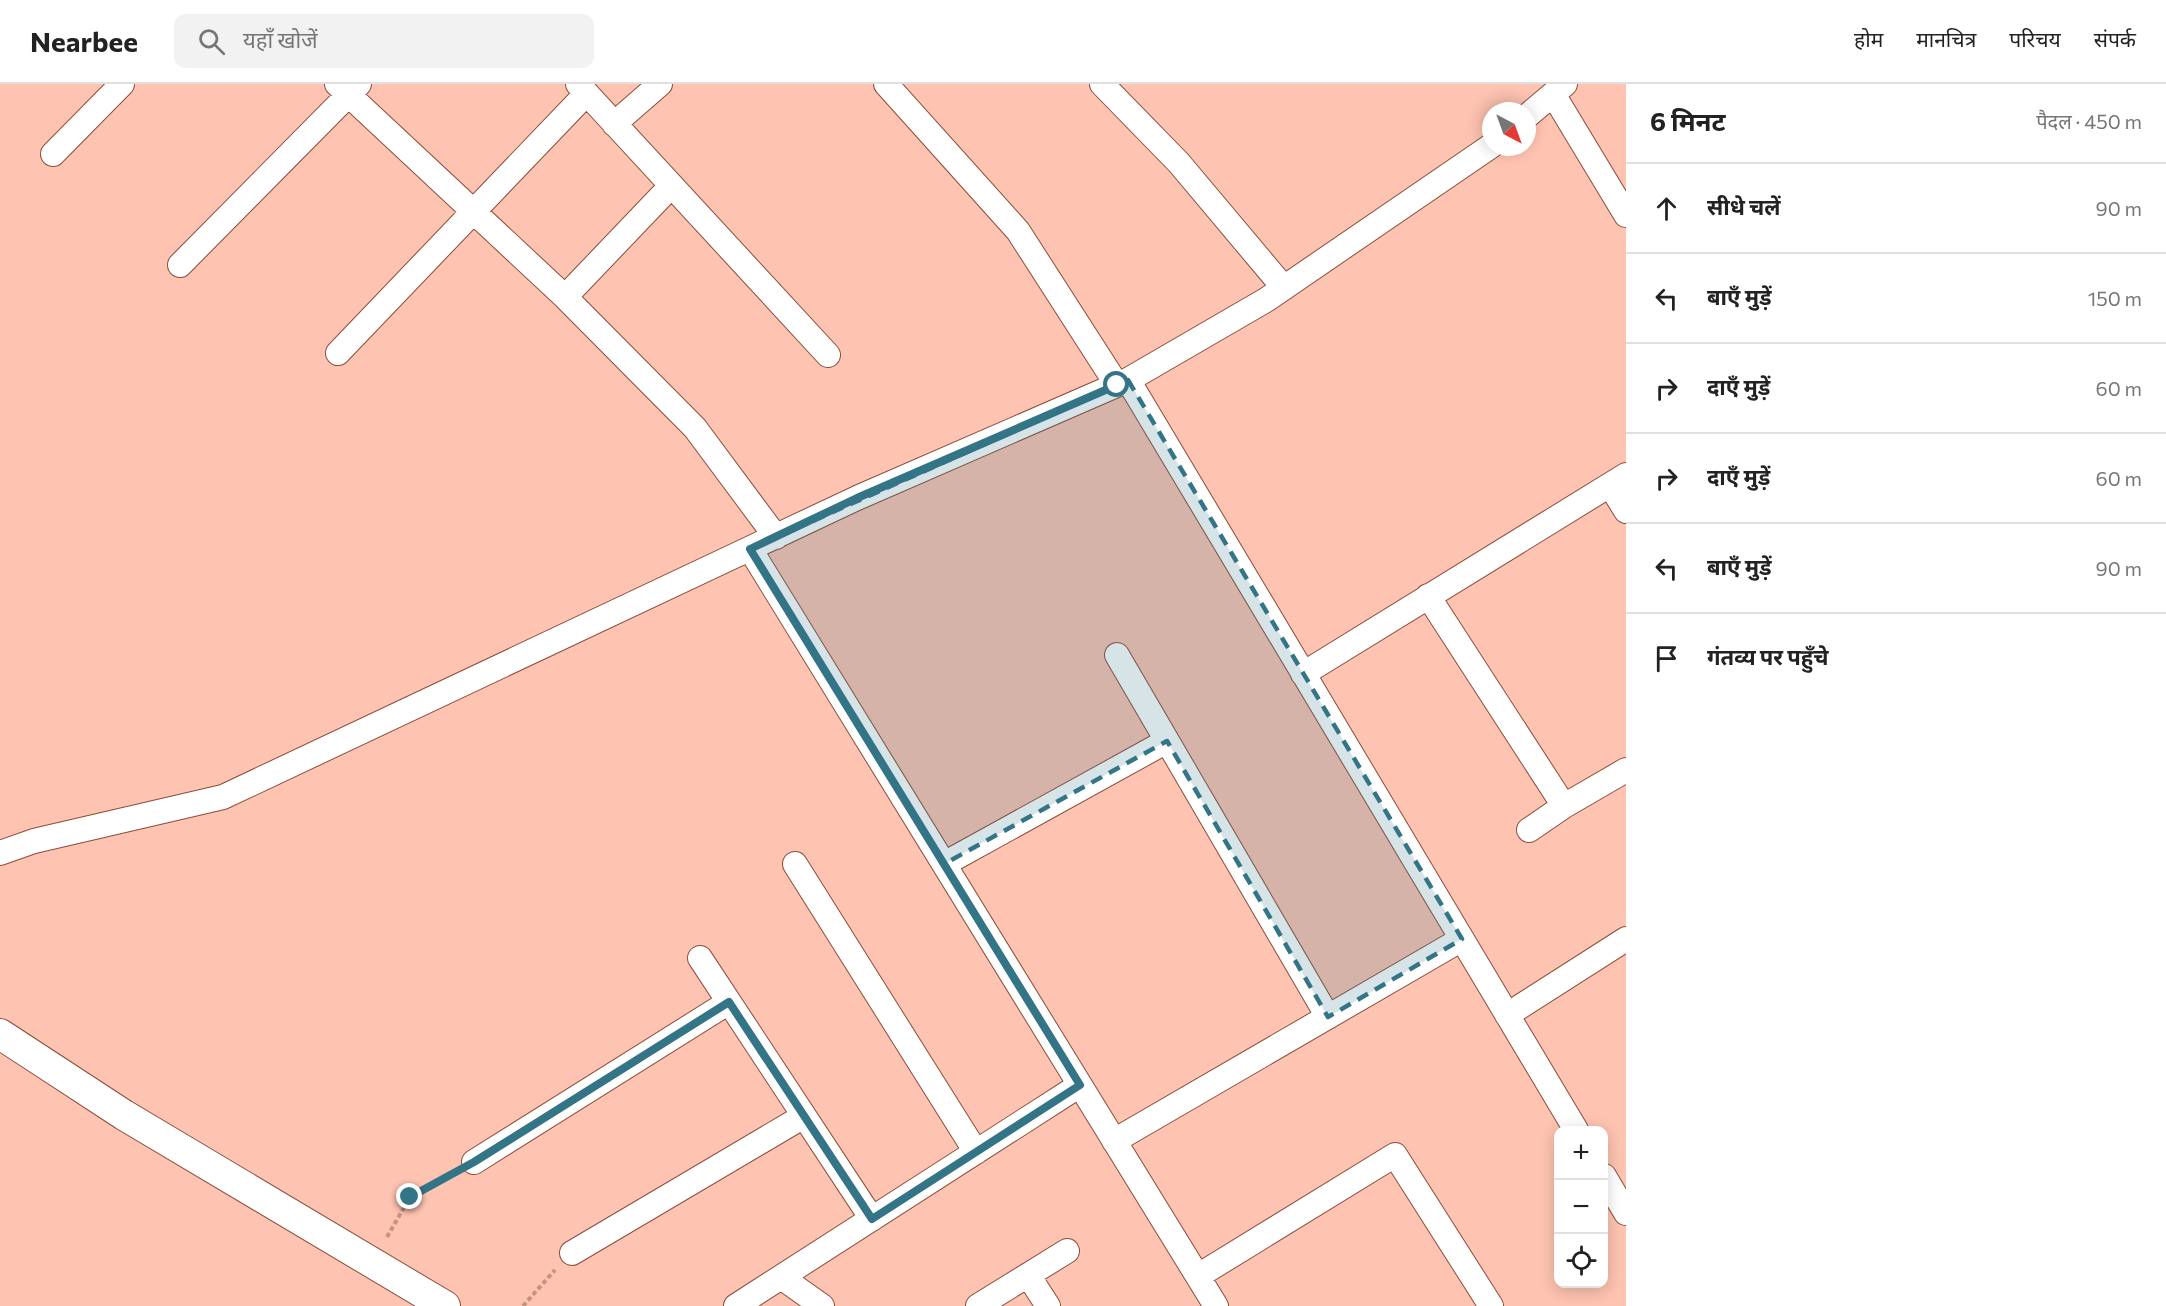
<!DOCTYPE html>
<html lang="hi">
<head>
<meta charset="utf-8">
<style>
	:root { --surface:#fff; --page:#f2f2f2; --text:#222; --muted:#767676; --line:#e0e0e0 }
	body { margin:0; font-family:Commissioner,"Noto Sans Devanagari",sans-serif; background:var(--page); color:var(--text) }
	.controls { position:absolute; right:18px; bottom:18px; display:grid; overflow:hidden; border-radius:12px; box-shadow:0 3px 15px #0003 }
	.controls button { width:54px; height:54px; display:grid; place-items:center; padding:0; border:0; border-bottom:2px solid var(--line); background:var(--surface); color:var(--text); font:30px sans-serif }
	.compass { position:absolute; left:1482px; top:18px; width:54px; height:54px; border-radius:50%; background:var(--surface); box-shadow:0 3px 15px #0003; rotate:139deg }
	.stop { position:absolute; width:18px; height:18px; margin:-14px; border:4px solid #337587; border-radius:50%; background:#fff }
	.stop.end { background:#337587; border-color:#fff; box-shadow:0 2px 6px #0008 }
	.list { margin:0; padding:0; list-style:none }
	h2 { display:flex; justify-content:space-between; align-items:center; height:78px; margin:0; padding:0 24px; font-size:26px }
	h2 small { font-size:20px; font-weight:400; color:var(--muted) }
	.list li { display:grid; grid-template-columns:39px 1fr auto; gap:18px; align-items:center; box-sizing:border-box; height:90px; padding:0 24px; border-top:2px solid var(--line) }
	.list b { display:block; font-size:22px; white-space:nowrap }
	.list em { font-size:20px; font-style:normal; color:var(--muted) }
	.icon { flex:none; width:33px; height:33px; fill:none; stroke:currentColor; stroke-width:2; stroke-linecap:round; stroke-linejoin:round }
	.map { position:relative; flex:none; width:1626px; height:1222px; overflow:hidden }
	header { display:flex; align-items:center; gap:36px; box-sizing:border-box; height:84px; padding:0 30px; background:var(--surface); border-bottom:2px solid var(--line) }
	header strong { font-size:28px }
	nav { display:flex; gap:33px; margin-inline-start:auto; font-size:21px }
	.search { width:420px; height:54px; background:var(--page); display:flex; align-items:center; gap:15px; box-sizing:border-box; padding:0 21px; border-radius:12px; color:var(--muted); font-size:22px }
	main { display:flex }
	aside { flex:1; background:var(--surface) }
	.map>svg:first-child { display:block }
</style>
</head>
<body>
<header>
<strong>Nearbee</strong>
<div class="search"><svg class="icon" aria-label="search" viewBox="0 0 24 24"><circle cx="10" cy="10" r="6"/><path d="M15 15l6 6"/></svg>यहाँ खोजें</div>
<nav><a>होम</a><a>मानचित्र</a><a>परिचय</a><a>संपर्क</a></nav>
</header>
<main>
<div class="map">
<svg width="1626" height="1222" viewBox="0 0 1626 1222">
	<rect width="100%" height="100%" fill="#fec3b1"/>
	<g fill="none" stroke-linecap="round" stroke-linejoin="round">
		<defs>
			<path id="minor" d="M337,0L565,213L695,344L776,453
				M578,0L828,271
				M886,0L1018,147L1117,301
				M1102,0L1179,79L1284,204
				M1553,10L1626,131
				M1527,32L1565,0
				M614,40L660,0
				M53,70L122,0
				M180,181L359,0
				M565,213L671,102
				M338,269L586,10
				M1128,296L1576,1046
				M1610,401L1626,427
				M750,465L1216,1222
				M1428,512L1564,722
				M1117,571L1328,933
				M1303,590L1626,391
				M1529,746L1564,722L1626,686
				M0,769L34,757L223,713L857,414L1128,296L1266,216L1491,62
				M795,780L976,1068
				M944,780L1167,657
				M700,874L872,1135
				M1507,931L1626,855
				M1114,1057L1462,855
				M474,1078L729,918
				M1604,1092L1626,1129
				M572,1169L804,1032
				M1028,1191L1048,1222
				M1198,1192L1395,1071L1491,1222
				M781,1193L822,1222
				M736,1222L1080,1001
				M978,1222L1067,1167"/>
			<path id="tertiary" d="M0,950L124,1031L445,1222"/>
		</defs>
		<!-- minor casing -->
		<use href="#minor" stroke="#8c4c39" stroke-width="26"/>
		<!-- tertiary casing -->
		<use href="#tertiary" stroke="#8c4c39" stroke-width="32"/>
		<!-- path -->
		<path stroke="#c59384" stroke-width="4" stroke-dasharray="4.5 3" stroke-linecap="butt" d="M387,1153L410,1113L452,1090
			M523,1222L555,1186"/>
		<!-- minor -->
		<use href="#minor" stroke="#fff" stroke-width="24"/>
		<!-- tertiary -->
		<use href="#tertiary" stroke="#fff" stroke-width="30"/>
	</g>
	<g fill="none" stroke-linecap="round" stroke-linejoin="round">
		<!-- route -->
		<path stroke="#337587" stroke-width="8" d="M410,1113L474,1078L729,918L872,1135L1080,1001L750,465L857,414L1117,301"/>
	</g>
	<!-- marked area -->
	<path fill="#337587" fill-opacity="0.2" stroke="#337587" stroke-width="4.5" stroke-dasharray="12 8" stroke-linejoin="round" d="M1128,296L1462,855L1328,933L1167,657L944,780L750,465Z"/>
</svg>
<div class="controls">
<button>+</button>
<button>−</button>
<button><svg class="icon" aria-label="locate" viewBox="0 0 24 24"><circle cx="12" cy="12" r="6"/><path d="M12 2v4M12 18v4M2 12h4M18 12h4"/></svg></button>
</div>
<svg class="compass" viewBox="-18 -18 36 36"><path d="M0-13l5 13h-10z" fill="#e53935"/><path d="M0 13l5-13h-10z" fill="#767676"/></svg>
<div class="stop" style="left:1117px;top:301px"></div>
<div class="stop end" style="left:410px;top:1113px"></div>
</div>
<aside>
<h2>6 मिनट<small>पैदल · 450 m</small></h2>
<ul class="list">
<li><svg class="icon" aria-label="ahead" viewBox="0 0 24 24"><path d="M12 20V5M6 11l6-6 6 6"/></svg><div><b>सीधे चलें</b></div><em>90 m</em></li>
<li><svg class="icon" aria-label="left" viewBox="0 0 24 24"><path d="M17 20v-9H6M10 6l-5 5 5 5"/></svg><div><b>बाएँ मुड़ें</b></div><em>150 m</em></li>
<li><svg class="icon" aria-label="right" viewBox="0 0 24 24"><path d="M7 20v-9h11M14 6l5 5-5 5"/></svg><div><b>दाएँ मुड़ें</b></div><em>60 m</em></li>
<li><svg class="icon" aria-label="right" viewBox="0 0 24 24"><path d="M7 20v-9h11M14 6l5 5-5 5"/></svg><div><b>दाएँ मुड़ें</b></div><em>60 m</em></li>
<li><svg class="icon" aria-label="left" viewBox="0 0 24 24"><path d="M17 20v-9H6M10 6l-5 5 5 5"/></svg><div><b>बाएँ मुड़ें</b></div><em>90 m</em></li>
<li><svg class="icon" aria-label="arrive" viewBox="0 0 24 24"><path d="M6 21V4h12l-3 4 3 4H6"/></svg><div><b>गंतव्य पर पहुँचे</b></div></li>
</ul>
</aside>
</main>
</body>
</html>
